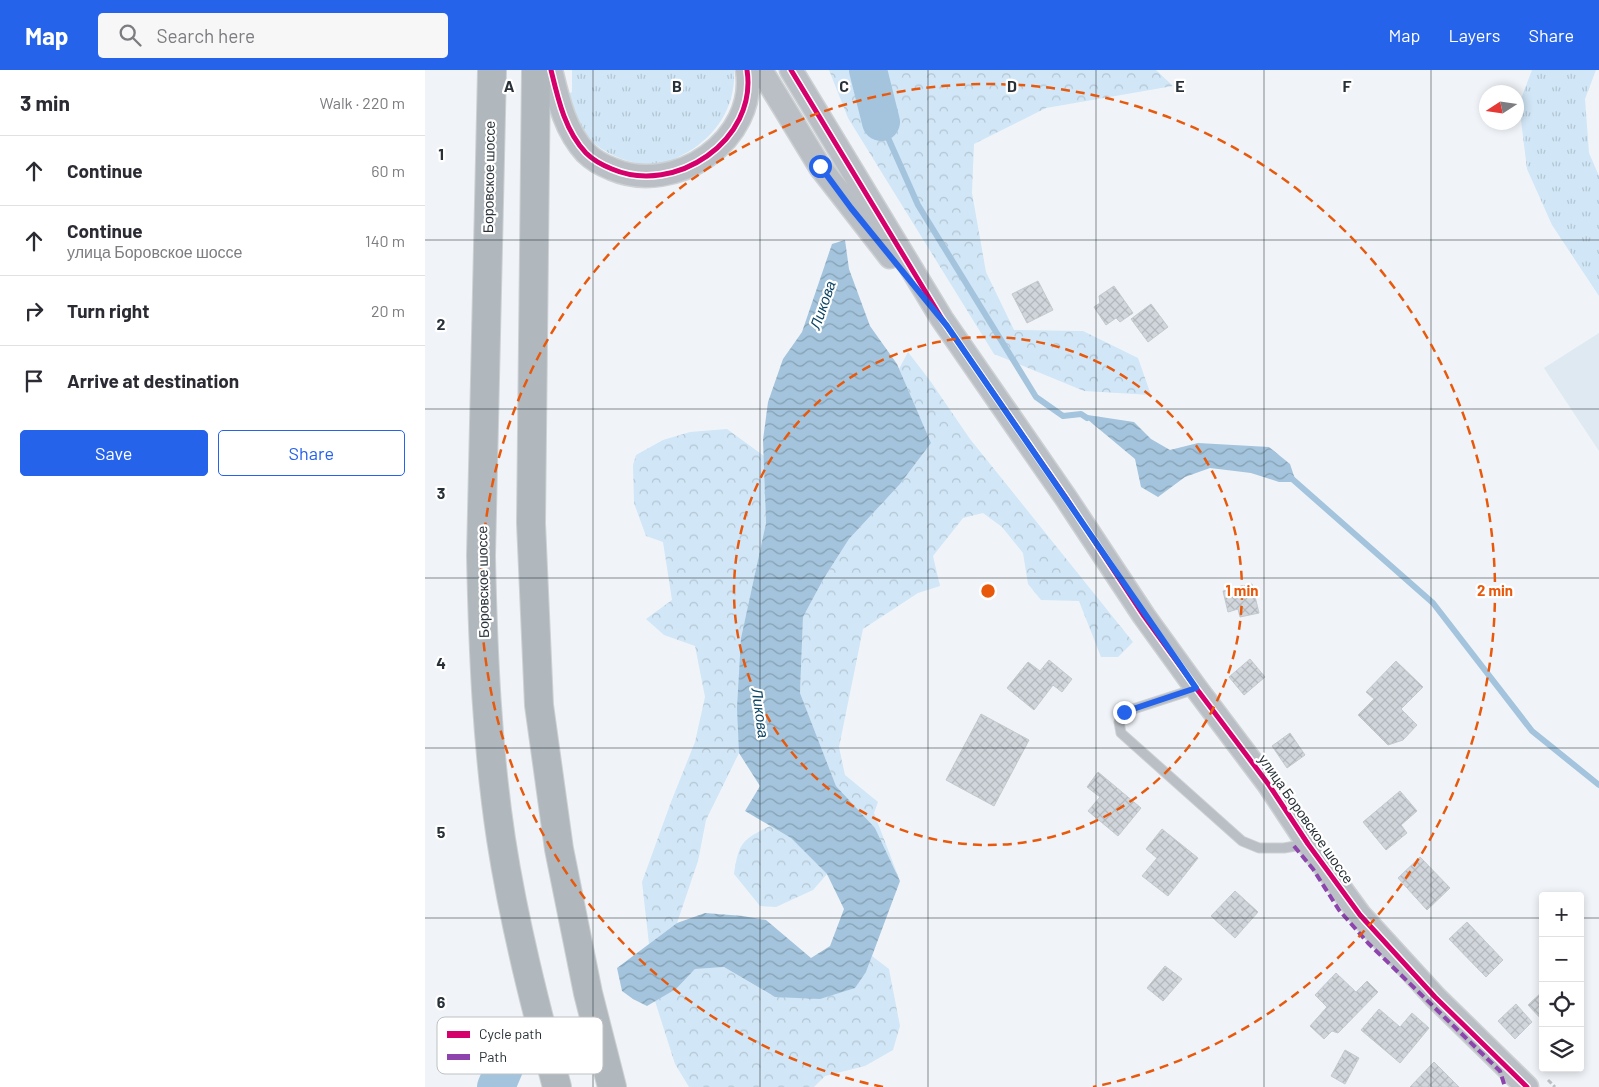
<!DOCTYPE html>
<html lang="en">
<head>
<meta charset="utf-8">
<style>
	:root { --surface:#fff; --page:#f7f7f7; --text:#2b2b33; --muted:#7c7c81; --line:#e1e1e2; --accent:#2563eb }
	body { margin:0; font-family:Barlow,sans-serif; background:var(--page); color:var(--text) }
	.controls { position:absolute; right:15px; bottom:15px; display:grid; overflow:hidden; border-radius:5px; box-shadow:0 2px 8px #0003 }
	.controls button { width:45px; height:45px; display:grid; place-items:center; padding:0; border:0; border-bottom:1px solid var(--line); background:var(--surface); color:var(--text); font:25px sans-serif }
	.compass { position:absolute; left:1054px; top:15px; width:45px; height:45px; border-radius:50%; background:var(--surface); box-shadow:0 2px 8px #0003; rotate:258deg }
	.stop { position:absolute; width:15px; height:15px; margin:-11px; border:4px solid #2563eb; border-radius:50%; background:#fff }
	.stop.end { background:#2563eb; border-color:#fff; box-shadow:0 1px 5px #0008 }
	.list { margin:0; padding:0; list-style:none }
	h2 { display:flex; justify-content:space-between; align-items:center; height:65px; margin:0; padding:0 20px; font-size:21px }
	h2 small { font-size:16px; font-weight:400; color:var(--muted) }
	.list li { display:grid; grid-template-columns:32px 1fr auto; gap:15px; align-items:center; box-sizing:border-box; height:70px; padding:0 20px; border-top:1px solid var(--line) }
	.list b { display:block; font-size:19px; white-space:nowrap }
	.list p { margin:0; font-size:16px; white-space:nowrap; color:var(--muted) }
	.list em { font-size:16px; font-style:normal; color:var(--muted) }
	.actions { display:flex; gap:10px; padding:15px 20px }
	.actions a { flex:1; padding:11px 0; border:1px solid var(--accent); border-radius:5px; text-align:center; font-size:18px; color:var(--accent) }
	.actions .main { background:var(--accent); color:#fff }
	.icon { flex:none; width:28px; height:28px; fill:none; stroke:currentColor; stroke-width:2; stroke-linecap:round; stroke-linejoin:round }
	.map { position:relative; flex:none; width:1174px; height:1017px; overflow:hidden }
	header { display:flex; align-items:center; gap:30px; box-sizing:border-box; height:70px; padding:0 25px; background:var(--accent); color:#fff }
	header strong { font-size:24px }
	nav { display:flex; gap:28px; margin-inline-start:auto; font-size:18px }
	.search { width:350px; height:45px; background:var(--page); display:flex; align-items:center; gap:12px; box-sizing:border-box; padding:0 18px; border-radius:5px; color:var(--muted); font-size:19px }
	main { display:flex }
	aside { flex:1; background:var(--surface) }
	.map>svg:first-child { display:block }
</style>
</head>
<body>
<header>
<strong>Map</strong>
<div class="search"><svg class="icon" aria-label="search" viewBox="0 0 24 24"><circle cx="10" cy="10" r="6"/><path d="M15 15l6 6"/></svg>Search here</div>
<nav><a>Map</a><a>Layers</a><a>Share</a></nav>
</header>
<main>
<aside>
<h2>3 min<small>Walk · 220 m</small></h2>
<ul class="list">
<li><svg class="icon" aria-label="ahead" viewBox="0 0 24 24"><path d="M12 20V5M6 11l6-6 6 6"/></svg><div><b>Continue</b></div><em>60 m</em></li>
<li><svg class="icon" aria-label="ahead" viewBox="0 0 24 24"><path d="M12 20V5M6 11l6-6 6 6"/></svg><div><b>Continue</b><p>улица Боровское шоссе</p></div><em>140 m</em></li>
<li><svg class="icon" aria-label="right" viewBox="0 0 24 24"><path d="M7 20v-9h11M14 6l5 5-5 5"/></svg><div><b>Turn right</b></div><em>20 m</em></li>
<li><svg class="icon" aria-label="arrive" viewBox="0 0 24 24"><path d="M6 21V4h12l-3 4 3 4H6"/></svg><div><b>Arrive at destination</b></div></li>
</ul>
<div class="actions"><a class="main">Save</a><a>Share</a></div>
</aside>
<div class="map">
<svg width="1174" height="1017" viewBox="0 0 1174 1017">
	<defs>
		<pattern id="grass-tufts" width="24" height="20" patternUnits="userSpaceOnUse" patternTransform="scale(1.25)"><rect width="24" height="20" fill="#d1e6f6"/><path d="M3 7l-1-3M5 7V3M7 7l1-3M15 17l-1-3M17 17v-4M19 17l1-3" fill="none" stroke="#b3c6d4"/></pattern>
		<pattern id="forest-crowns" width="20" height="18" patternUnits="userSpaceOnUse" patternTransform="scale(1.25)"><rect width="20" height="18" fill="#d1e6f6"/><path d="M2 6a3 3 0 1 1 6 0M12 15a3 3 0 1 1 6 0" fill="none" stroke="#b3c6d4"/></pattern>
		<pattern id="water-waves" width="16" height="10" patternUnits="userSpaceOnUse" patternTransform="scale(1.25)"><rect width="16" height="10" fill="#a3c4dc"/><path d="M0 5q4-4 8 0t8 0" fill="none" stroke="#85a0b3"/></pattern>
		<pattern id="building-cross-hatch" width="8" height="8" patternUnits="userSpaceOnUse" patternTransform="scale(1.25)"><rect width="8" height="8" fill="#d0d6db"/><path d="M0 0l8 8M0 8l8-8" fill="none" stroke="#b3b8bd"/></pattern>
	</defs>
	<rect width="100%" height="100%" fill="#f0f4f8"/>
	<!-- built -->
	<path fill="#dee9f2" d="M1174,263V381L1119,298Z"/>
	<!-- grass -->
	<path fill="url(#grass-tufts)" d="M147,0H309C311,35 293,64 263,82C255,86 247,91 238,93C216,98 187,88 170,74C156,64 147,40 143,24L147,22Z
		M1107,0H1171L1160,29L1164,83L1174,106V226L1127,155L1102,99L1094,34Z"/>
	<!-- forest -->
	<path fill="url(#forest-crowns)" d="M404,0H731L748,16L621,38L549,74L547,123L561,202L589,260L658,261L713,288L726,325L659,321L569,284L423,48Z
		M483,282L506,312L545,369L708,572L693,587H676L654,531L616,530L603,514L598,483L577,457L558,443L538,448L508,486L515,516L493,523L438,559L414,677L420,705L453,732L449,743L475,811L450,758L411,716L375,623L378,547L399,508L424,469L475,414L506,373L474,299Z
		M302,359L339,386L341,453L316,568L314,683L281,750L273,791L252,853L224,874L217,812L246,732L270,672L280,627L270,576L239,565L221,549L247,530L238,472L221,466L209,433L208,395L211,385L238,370L265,362Z
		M345,756L366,768L402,804L388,820L351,837L335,836L309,804C314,772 317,770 345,756Z
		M447,886L464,899L475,956L468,980L440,996L400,1006L389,1017H264L250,994L230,931L251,919L270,899L299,897L346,925L441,902Z"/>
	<!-- water -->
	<path fill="url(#water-waves)" d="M420,170L424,199L445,256L472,294L506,373L475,414L424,469L399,508L378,547L375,623L411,716L450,758L475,811L441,902L430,918L395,929L350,927L299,897L270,899L251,919L222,936L208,929L197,921L192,898L252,853L280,843L318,846L341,850L386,888L405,876L419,839L402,804L366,768L320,741L335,716L314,683L312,638L316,568L341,453L338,370L343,332L358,289L377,262L407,174Z
		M656,344L709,352L726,369L745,380L773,373L844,377L865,394L871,412H854L826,403L785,398L760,407L733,427L716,417L710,389Z"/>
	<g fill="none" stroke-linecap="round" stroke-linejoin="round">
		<!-- stream -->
		<path stroke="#a3c4dc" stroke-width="6" d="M456,52L493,135L611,327L638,346L656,344L662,348
			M865,407L1008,533L1107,661L1174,715"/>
		<!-- river -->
		<path stroke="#a3c4dc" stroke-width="38" d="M443,0L456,52
			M71,1017L83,989"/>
	</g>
	<!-- building -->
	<path fill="url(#building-cross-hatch)" stroke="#c3c9ce" d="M613,211L628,240L602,253L587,224Z
		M689,216L708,243L695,252L691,248L681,255L669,237L675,233L674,226Z
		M726,234L743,257L723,272L706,249Z
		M827,514L834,543L815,547L813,539L803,542L798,521Z
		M825,589L840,607L819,625L804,607Z
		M624,590L647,609L637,622L628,615L609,640L582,618L603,592L615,601Z
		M971,591L998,617L976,639L992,655L978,670L963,675L933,645L949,629L941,622Z
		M556,644L604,670L569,736L521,710Z
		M865,663L880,685L862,698L847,676Z
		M673,702L716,738L693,766L663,741L675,727L662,717Z
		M975,721L992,741L976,755L982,763L961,780L938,752Z
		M737,759L773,788L743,826L717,806L732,788L721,779Z
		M995,787L1025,818L1002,840L973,808Z
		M810,821L833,842L810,868L786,846Z
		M1042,852L1078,890L1061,907L1024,869Z
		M740,896L757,909L738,931L722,918Z
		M911,903L931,922L942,911L953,922L913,963L907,961L899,969L885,956L902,937L890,925Z
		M1118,921V951L1103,935Z
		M1091,934L1107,952L1090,969L1073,951Z
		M954,939L975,957L987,943L1004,958L975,993L936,960Z
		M920,980L934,988L920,1014L906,1006Z
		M1009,992L1034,1017H985Z"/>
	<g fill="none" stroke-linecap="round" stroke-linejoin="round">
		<defs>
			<path id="service" d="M770,619L699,642L694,652L696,663L817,771L834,778H859L882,774"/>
			<path id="tertiary" d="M126,0C133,29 140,61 161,83C168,90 177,95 187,99C250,126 333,70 322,0
				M336,0L395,97L465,187
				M366,0L517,249L641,428L719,546L771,618L844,715L883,774L935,845L1010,927L1102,1017"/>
			<path id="primary" d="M67,0L56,486C58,581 62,676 76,769C89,853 110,935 132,1017
				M111,0L106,453L114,635L134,779L163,923L187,1017"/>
		</defs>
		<!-- service casing -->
		<use href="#service" stroke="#cdd1d4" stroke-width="11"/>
		<!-- tertiary casing -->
		<use href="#tertiary" stroke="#cdd1d4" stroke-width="25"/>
		<!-- primary casing -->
		<use href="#primary" stroke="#cdd1d4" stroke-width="30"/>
		<!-- path -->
		<path stroke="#babfc3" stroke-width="3" stroke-dasharray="5 2.5" stroke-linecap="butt" d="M1123,1010L1130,1017"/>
		<!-- service -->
		<use href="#service" stroke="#b9bfc5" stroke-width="9"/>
		<!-- tertiary -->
		<use href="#tertiary" stroke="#b9bfc5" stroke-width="22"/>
		<!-- primary -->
		<use href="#primary" stroke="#b0b8be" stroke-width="28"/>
		<!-- quiet -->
		<path stroke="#8e44ad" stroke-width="4" stroke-dasharray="8 4" stroke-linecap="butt" d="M869,776L888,799L914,840L943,873L1075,1001L1080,1017"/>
		<defs>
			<path id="cycleway" d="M126,0C133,29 140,61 161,83C168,90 177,95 187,99C250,126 333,70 322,0
				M366,0L517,249L641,428L719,546L771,618L844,715L883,774L935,845L1010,927L1102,1017"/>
		</defs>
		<!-- cycleway casing -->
		<use href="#cycleway" stroke="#fff" stroke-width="8"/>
		<!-- cycleway -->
		<use href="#cycleway" stroke="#d6006c" stroke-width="5"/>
	</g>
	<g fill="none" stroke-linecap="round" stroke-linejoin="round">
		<!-- route -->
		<path stroke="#2563eb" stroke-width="6" d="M395,96L426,138L522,256L771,618L699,642"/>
	</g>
	<!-- grid -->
	<path fill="none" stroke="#283137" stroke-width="1" stroke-opacity="0.55" d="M168,0V1017M335,0V1017M503,0V1017M671,0V1017M839,0V1017M1006,0V1017M0,170H1174M0,339H1174M0,508H1174M0,678H1174M0,848H1118M1155,848H1174"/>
	<!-- distance rings -->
	<g fill="none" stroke="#e8590c" stroke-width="2.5" stroke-dasharray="9 6">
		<circle cx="563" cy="521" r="254"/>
		<path d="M458 1017A507 507 0 1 1 668 1017"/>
	</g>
	<g text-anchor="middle" stroke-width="4.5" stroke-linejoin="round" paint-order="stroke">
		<!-- street labels -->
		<g font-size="14" fill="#283137" stroke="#fff">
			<text transform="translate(64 107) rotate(-89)" y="5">Боровское шоссе</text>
			<text transform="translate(58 512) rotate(-91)" y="5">Боровское шоссе</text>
			<text transform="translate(881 749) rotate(55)" y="5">улица Боровское шоссе</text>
		</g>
		<!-- water labels -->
		<g font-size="15" font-style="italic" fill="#0c4565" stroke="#fff">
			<text transform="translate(398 235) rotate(-71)" y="5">Ликова</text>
			<text transform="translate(335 643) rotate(82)" y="5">Ликова</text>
		</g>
	</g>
	<!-- legend -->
	<rect x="12" y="947" width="166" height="57" rx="8" fill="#fff" stroke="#bec1c3" stroke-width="1"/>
	<rect x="22" y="961" width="23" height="7" fill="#d6006c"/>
	<rect x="22" y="984" width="23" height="6" fill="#8e44ad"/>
	<g font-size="14" fill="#283137">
		<text x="54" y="969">Cycle path</text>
		<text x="54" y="992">Path</text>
	</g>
	<g font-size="16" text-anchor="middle" font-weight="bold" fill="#283137" stroke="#fff" stroke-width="4.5" stroke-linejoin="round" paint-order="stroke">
		<text x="84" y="22">A</text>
		<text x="252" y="22">B</text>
		<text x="419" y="22">C</text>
		<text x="587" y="22">D</text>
		<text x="755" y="22">E</text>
		<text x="922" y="22">F</text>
		<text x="16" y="90">1</text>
		<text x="16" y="260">2</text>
		<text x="16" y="429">3</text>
		<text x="16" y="599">4</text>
		<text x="16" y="768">5</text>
		<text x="16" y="938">6</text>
	</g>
	<circle cx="563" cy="521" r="8" fill="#e8590c" stroke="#fff" stroke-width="2.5"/>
	<g font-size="15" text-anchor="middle" font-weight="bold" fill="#e8590c" stroke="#fff" stroke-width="4.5" stroke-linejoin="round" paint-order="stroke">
		<text x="817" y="526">1 min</text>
		<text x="1070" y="526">2 min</text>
	</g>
</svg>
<div class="controls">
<button>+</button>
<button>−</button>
<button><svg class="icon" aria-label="locate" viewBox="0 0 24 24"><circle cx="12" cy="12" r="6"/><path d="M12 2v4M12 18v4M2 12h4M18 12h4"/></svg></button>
<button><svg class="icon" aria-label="layers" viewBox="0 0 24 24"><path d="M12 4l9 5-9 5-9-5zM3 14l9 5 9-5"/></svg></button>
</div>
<svg class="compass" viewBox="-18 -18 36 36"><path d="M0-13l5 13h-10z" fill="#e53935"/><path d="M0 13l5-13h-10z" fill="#7c7c81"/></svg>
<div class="stop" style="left:395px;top:96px"></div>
<div class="stop end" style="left:699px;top:642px"></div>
</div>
</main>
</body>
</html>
